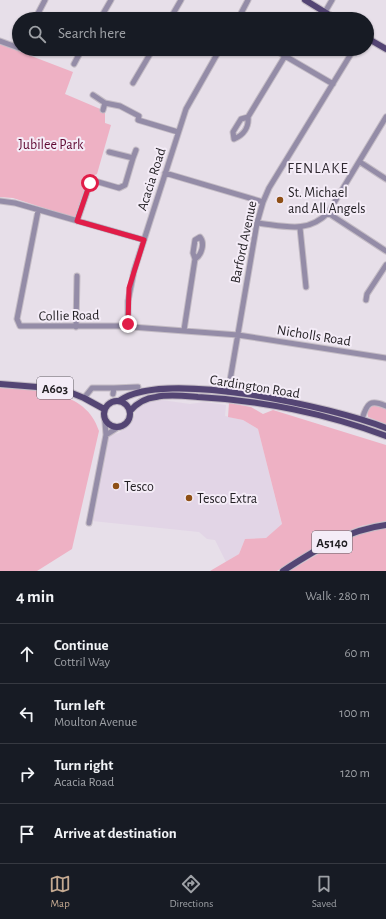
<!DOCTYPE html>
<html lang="en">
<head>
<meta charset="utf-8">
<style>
	:root { --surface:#171b24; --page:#242831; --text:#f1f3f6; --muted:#9ea1a6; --line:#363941; --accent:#c4a991 }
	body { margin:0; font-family:"Alegreya Sans",sans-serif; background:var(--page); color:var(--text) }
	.stop { position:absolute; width:12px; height:12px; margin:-9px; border:3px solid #e11d48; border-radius:50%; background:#fff }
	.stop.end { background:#e11d48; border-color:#fff; box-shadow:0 1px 4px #0008 }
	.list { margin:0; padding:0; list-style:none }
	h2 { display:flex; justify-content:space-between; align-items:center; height:52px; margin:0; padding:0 16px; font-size:17px }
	h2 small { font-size:13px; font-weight:400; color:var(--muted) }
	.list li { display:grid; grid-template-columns:26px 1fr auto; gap:12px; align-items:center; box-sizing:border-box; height:60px; padding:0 16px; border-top:1px solid var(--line) }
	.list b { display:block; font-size:15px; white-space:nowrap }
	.list p { margin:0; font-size:13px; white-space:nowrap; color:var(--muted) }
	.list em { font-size:13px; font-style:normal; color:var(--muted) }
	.icon { flex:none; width:22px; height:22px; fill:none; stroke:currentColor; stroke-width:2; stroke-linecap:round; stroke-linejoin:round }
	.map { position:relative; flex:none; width:386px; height:571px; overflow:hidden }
	.search { position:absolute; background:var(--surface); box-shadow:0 1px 3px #0004; left:12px; right:12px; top:12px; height:44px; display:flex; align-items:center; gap:10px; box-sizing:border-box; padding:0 14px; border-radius:22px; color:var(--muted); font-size:15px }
	.sheet { height:292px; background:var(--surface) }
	nav { display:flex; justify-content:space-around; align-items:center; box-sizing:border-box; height:56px; border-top:1px solid var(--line); background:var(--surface); font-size:11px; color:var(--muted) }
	nav a { display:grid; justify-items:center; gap:2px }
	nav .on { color:var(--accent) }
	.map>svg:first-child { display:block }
</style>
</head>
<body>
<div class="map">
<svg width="386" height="571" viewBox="0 0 386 571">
	<rect width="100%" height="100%" fill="#e7dfe9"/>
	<!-- built -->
	<path fill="#e2d5e6" d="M162,400L190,404L204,402L226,405L225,416L243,420L258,429L282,525L266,538L245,539L239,554L226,562L215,540L207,539L199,532L92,521L107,439L113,434L119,433L133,420L137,407L148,402Z"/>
	<!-- green -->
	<path fill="#eeb1c4" d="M0,44L73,72L65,94L105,111V123L111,125L97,174L88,178L75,218L13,198L0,197Z
		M0,388C35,390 86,389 99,431L72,549L37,571H0Z
		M229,403L251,407L263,414L273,410L386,445V521L361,526L329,539L277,571H210L239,554L245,539L266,538L282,524L258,429L243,420L228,417Z
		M374,405L386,409V424L368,417L367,411L371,406Z
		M386,527V571H289L342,540L358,533Z"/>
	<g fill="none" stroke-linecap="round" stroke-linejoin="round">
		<defs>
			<path id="minor" d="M325,12L332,0
				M35,19L45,0
				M100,19L111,0
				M170,19L181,0
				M238,19L248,0
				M0,41L19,48
				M273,49L333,84
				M74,64L82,49
				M133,83L153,49
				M93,95L105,103L120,106L139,116L138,120L178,132
				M103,110L105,103
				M248,117L285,56
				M248,117C249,127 244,135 234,139L233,132L241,119Z
				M133,158L136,150
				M360,162L386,179
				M165,173L263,202
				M0,201L15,203L144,240
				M38,211L17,319L20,326H122L128,324L132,327L238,335L386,358
				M328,213L386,251
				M77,221L90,183L95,181L119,188L125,185L133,158L109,152
				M257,223C285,226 307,234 328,213L386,117
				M300,228L306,287
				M200,237C205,243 202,255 195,259L193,253L195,240Z
				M366,300L367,294L386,265
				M128,324V301L134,271L186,109L220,49
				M76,327L77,276
				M184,330L195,259
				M114,388L138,387
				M228,392L257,223L263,202L269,188L354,49
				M84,398L92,388H114L113,394
				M362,419C367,403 370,399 386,406
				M105,422L106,435L117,428
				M89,523L106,435"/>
			<path id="major" d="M305,0L336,19
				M367,38L386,49
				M0,384L62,389L84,398L104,409
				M104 414a13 13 0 1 1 26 0a13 13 0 1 1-26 0Z
				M119,401C164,368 335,408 386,428
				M130,411C137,403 145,398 156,397C169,394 185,396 198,397C260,400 328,414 386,436
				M283,571C315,550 347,530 386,525"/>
		</defs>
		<!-- minor casing -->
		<use href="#minor" stroke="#c4bcc5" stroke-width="7"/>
		<!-- major casing -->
		<use href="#major" stroke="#c4bcc5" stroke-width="8"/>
		<!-- minor -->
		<use href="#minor" stroke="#948ca7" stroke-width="5"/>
		<!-- major -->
		<use href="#major" stroke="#544574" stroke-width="6"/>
	</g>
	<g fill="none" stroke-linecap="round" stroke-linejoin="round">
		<!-- route -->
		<path stroke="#e11d48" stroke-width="5" d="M90,183L77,221L144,240L129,288L128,324"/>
	</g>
	<!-- markers -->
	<g fill="#8e4f15" stroke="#f4ecf7" stroke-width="1.5">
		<circle cx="280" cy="200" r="4"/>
		<circle cx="116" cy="486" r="4"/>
		<circle cx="189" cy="498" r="4"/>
	</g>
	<g text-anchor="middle" stroke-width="4" stroke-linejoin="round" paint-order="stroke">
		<!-- shield labels -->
		<g fill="#f4ecf7" stroke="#615c63" stroke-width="1">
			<rect x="37" y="377" width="36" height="22" rx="3"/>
			<rect x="312" y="531" width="40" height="22" rx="3"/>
		</g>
		<g font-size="13" font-weight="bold" fill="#221f23">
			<text x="55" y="393">A603</text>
			<text x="332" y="547">A5140</text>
		</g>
		<!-- park labels -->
		<g font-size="14" fill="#600933" stroke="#f4ecf7">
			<text x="51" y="149">Jubilee Park</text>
		</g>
		<!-- street labels -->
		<g font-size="14" fill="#221f23" stroke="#f4ecf7">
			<text transform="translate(151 179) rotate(-72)" y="5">Acacia Road</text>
			<text transform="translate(243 242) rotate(-78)" y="5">Barford Avenue</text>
			<text transform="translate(69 315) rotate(-1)" y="5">Collie Road</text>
			<text transform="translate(314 335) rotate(9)" y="5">Nicholls Road</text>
			<text transform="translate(255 386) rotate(9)" y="5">Cardington Road</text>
		</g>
		<!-- poi labels -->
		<g font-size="14" fill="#221f23" stroke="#f4ecf7" text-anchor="start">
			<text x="288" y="197">St. Michael<tspan x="288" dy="16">and All Angels</tspan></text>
			<text x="124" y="491">Tesco</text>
			<text x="197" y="503">Tesco Extra</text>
		</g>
		<!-- neighbourhood labels -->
		<g font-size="15" letter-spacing="1" fill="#312a32" stroke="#f4ecf7">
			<text x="318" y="173">FENLAKE</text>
		</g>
	</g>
</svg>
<div class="stop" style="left:90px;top:183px"></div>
<div class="stop end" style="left:128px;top:324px"></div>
<div class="search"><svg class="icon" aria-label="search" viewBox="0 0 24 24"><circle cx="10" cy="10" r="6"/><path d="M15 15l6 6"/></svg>Search here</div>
</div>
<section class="sheet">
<h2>4 min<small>Walk · 280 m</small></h2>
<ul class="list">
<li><svg class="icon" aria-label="ahead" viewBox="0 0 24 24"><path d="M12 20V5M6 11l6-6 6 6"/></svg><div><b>Continue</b><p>Cottril Way</p></div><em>60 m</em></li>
<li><svg class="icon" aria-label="left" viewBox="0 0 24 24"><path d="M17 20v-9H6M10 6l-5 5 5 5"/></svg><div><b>Turn left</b><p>Moulton Avenue</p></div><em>100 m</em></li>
<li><svg class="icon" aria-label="right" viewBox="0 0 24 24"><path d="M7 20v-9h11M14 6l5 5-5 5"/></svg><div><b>Turn right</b><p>Acacia Road</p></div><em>120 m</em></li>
<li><svg class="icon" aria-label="arrive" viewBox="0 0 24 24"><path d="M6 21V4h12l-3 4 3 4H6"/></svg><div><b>Arrive at destination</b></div></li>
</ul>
</section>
<nav>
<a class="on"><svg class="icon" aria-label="map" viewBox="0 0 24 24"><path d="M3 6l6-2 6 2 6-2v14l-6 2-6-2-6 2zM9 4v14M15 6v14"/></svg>Map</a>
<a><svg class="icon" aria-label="directions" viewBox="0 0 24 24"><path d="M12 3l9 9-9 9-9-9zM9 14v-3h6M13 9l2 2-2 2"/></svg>Directions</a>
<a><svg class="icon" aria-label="saved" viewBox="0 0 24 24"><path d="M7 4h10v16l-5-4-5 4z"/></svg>Saved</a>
</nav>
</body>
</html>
